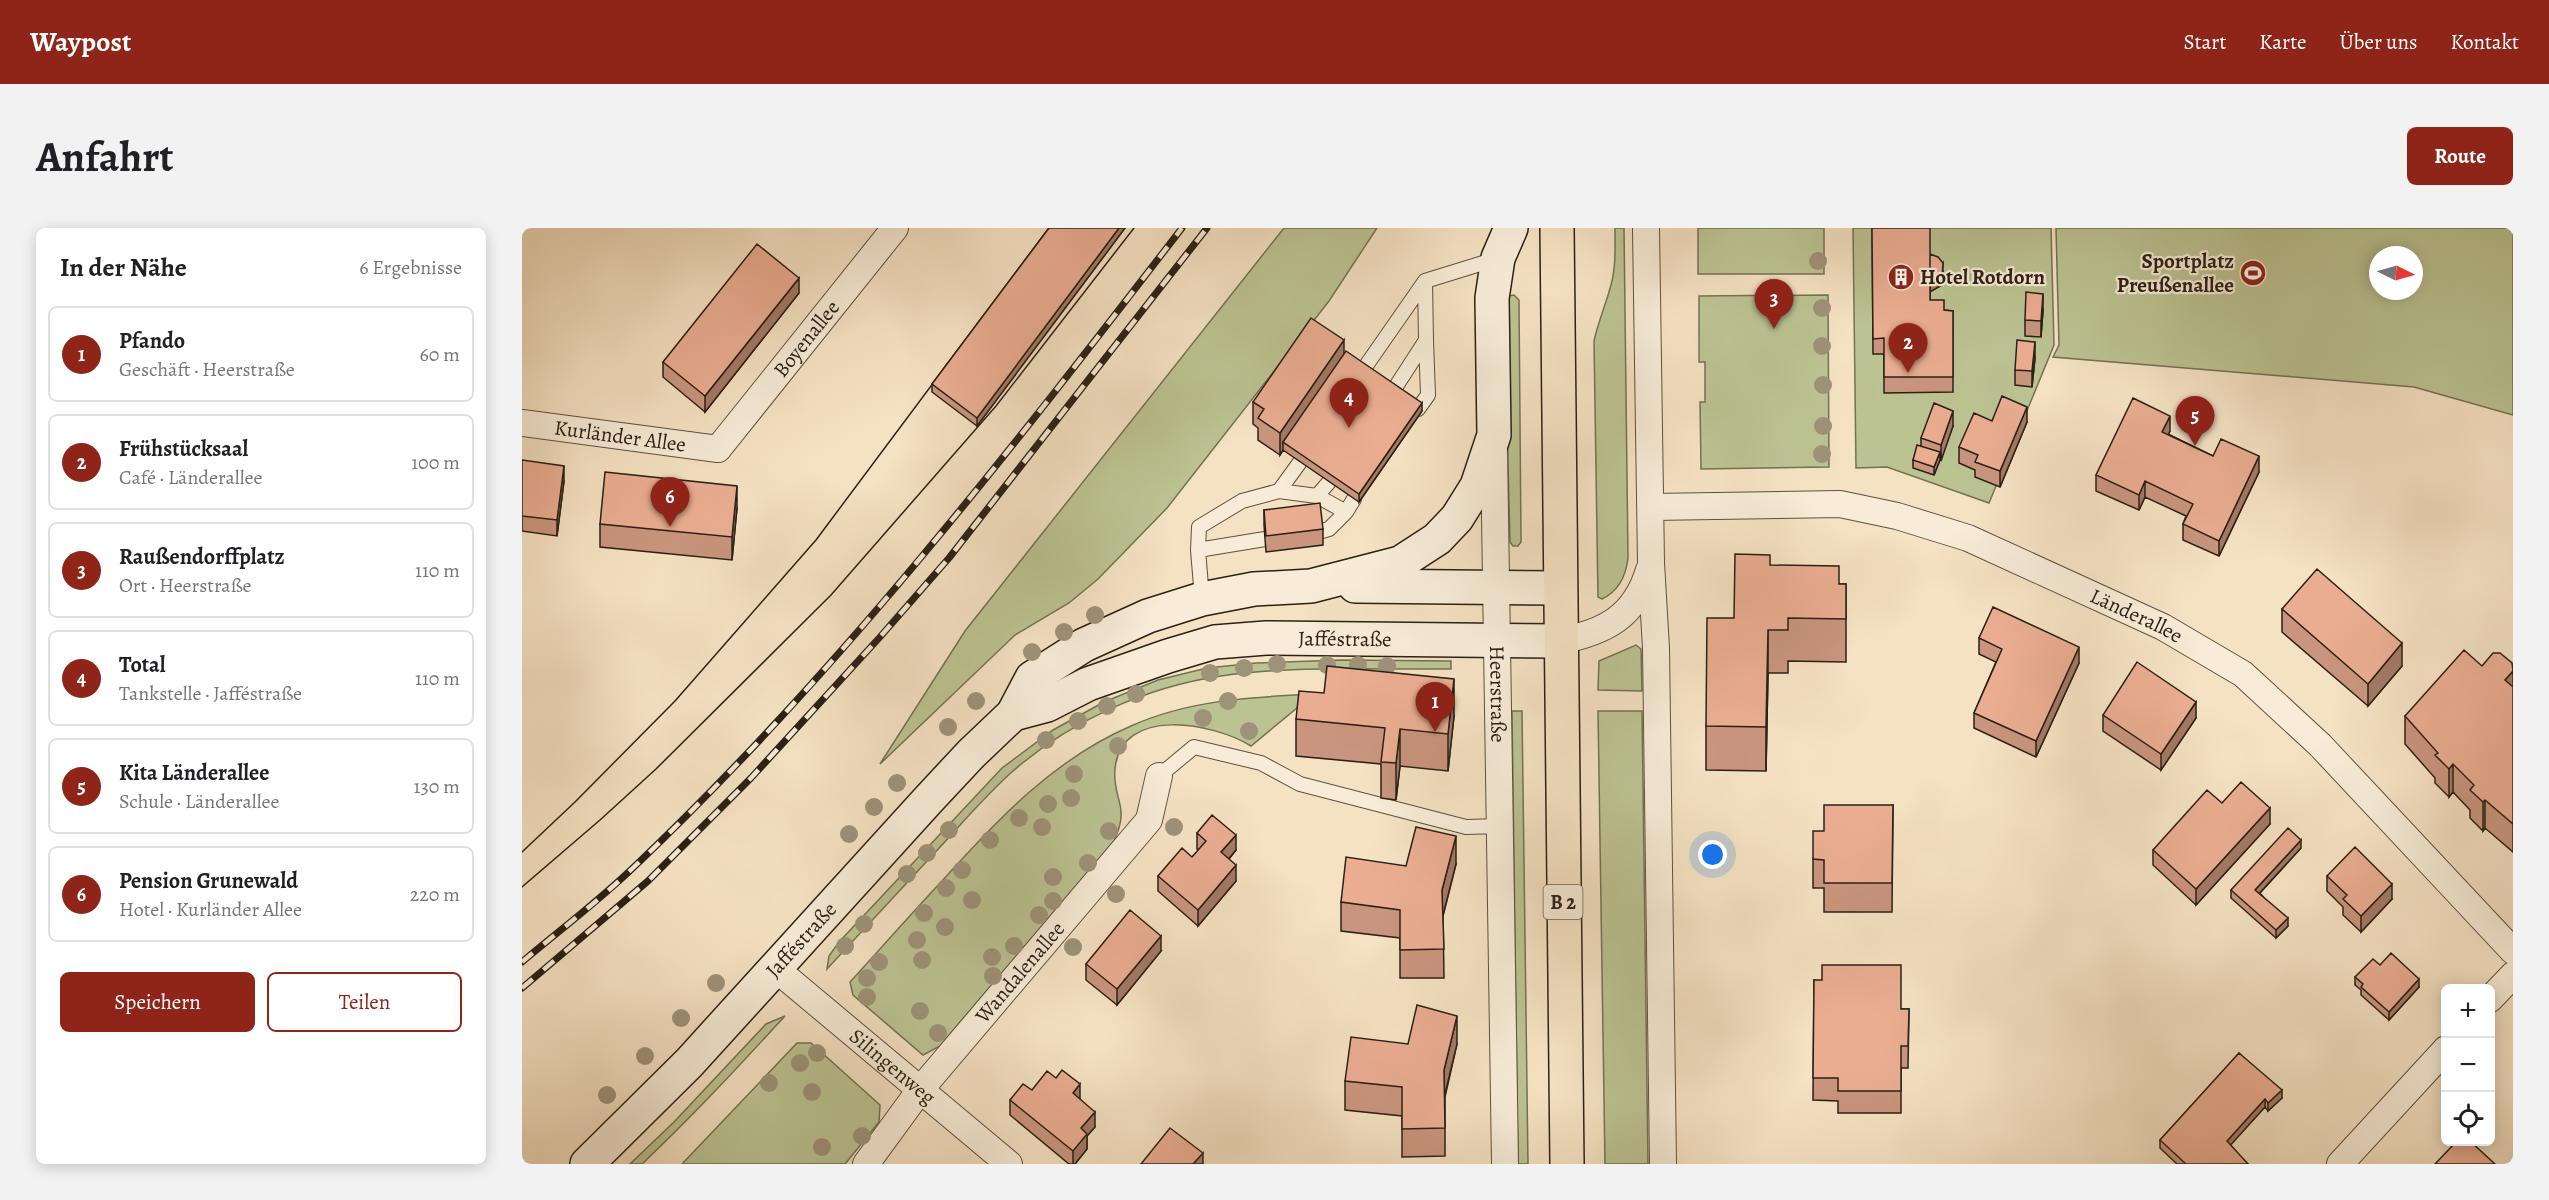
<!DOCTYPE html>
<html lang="de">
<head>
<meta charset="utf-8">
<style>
	:root { --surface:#fff; --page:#f2f2f2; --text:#202124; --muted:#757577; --line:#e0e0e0; --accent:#8f2418 }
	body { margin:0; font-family:Alegreya,serif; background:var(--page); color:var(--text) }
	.controls { position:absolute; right:18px; bottom:18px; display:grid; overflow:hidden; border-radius:9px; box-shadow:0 3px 15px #0003 }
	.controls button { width:54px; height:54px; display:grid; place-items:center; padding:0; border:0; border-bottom:2px solid var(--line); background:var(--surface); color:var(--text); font:30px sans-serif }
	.compass { position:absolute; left:1847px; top:18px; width:54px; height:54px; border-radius:50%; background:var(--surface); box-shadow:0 3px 15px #0003; rotate:95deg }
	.you { position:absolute; left:1191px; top:627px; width:21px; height:21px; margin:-15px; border:4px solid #fff; border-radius:50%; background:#1a73e8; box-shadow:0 0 0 9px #1a73e833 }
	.badge { display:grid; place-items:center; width:39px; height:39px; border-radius:50%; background:var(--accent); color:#fff; font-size:20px; font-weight:700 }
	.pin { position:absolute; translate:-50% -50px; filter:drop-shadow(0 2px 3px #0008) }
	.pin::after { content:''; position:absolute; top:32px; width:21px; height:18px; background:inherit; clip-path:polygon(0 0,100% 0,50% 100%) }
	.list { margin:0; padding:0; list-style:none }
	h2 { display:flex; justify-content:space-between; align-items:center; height:78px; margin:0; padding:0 24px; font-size:26px }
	h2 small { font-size:20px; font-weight:400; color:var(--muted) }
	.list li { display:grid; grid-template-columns:39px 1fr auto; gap:18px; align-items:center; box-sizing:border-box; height:96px; margin:0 12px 12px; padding:0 12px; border:2px solid var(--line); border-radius:9px }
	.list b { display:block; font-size:22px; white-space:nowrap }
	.list p { margin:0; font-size:20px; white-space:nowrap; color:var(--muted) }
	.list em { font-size:20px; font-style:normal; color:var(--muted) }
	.actions { display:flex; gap:12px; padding:18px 24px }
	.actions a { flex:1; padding:14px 0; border:2px solid var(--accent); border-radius:9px; text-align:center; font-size:21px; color:var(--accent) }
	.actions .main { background:var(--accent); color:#fff }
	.icon { flex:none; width:33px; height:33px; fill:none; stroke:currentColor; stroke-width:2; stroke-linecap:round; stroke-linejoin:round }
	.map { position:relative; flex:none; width:1991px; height:936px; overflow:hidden; border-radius:9px }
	header { display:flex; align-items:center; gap:36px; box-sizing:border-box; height:84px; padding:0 30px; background:var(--accent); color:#fff }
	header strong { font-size:28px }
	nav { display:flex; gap:33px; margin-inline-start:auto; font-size:21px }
	.intro { display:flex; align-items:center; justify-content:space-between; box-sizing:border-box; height:144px; padding:0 36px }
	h1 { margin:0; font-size:42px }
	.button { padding:15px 27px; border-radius:9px; background:var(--accent); color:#fff; font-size:21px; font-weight:700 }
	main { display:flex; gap:36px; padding:0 36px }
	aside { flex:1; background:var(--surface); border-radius:9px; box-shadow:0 3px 15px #0003 }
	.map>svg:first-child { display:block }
</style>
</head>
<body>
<header>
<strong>Waypost</strong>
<nav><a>Start</a><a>Karte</a><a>Über uns</a><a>Kontakt</a></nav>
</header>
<div class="intro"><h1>Anfahrt</h1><a class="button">Route</a></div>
<main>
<aside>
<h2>In der Nähe<small>6 Ergebnisse</small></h2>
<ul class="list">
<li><span class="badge">1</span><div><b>Pfando</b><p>Geschäft · Heerstraße</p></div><em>60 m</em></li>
<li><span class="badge">2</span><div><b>Frühstücksaal</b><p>Café · Länderallee</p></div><em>100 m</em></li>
<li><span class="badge">3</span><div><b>Raußendorffplatz</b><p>Ort · Heerstraße</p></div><em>110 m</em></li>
<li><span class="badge">4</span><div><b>Total</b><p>Tankstelle · Jafféstraße</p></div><em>110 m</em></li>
<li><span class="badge">5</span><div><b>Kita Länderallee</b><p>Schule · Länderallee</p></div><em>130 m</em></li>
<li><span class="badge">6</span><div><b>Pension Grunewald</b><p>Hotel · Kurländer Allee</p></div><em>220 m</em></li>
</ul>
<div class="actions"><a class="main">Speichern</a><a>Teilen</a></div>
</aside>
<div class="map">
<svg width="1991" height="936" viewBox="0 0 1991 936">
	<rect width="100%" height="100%" fill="#f5e2c3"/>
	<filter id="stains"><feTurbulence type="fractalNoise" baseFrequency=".00333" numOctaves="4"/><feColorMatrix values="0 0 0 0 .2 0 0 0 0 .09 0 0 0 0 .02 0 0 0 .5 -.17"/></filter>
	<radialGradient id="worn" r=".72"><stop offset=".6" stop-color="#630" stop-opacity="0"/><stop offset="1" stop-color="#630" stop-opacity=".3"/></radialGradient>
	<!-- green -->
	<path fill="#bcc393" stroke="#737254" stroke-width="1.5" fill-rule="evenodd" d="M762,0H855L807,73L645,280L576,351L547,375L493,407L358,536L443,403Z
		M1093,0H1102L1106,330C1104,347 1097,363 1080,371L1076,369L1072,113C1076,94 1084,76 1089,57C1094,39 1093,19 1093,0Z
		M1176,0H1302V46H1176Z
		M1331,0H1529L1532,117L1467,275L1365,239L1334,240Z
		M1534,0H1991V187L1892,159L1531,129L1537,117ZM1856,27H1892V63H1856Z
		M992,67L997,72L999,314L996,318H991L988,314L982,73L986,68Z
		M1306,67L1307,239L1179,241L1178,174H1183V134H1177V68Z
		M1114,417L1119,421L1120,463L1076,462L1077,433Z
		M819,432L929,433V441C853,442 774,437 699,448C624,459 548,493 491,543C465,566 442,593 419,618C381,659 343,700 305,741L307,728L317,714L480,540L531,502L582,474L636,452L685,440L734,435Z
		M792,466L729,518C692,495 599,477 593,541C590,572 609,577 592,613L418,818L401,827L331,767L328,754C359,720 389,686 420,653C475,592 532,531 609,498C667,472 729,469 792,466Z
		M990,483H1000L1006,936H996Z
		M1076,483H1120L1126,936H1083Z
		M263,788C216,839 170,889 120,936H108L152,894L244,796Z
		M275,815H289L358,877L357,894L323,936H160Z"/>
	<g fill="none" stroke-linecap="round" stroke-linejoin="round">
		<defs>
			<path id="lane" d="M841,142L903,53L974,31
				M871,163L904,112L903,53
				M896,181L906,167L904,112
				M757,263L795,268L807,254
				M795,268L824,284L832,271
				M800,303L807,301L824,284
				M676,322L743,311
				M680,370L676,322L677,299L720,273L757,263L778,234
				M637,548L672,519L739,535L778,556L944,599L979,598"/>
			<g id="street">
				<path d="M1124,0L1129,335L1134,420L1141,936"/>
				<path id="s1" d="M0,195L196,221L373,0"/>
				<path id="s2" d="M972,222L983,936"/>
				<path id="s3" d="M1129,279L1318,276L1375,288L1446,310L1641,399L1721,446L1798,517L1991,723"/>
				<path d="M1038,413C1083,404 1113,389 1127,342"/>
				<path id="s4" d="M254,741L487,936"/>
				<path d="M1968,771L1991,747"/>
				<path id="s5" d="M344,936L398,862L627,592L637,548"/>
				<path d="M1818,936L1924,821"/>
			</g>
			<g id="secondary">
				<path d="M833,358L1038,360"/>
				<path id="s6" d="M491,486L525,477L566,456L646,428L693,414L744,410L1038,413"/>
				<path id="s7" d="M65,936L167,835L407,571L449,526L491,486L510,450L562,417L626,388L680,371L732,361L789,358L878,335L915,311L935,290L955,258L972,207L970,70L976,30L989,0"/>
			</g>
			<path id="primary" d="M1035,0L1045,936"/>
		</defs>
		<!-- lane casing -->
		<use href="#lane" stroke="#5d5041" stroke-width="16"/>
		<!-- street casing -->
		<use href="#street" stroke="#5d5041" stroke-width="28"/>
		<!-- secondary casing -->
		<use href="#secondary" stroke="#2a2016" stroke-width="36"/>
		<!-- primary casing -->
		<use href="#primary" stroke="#2a2016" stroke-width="36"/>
		<!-- lane -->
		<use href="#lane" stroke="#f8ecd8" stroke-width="14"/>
		<!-- street -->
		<use href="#street" stroke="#f8ecd8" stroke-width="26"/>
		<!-- secondary -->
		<use href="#secondary" stroke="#f8ecd8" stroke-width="33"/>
		<!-- primary -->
		<use href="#primary" stroke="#f5e2c3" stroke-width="33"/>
		<!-- tram -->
		<path stroke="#2a2016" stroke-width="1.5" d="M0,624L53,574L153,473L294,312L527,0
			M0,659L78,592L134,541L309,367L474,178L612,0"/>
		<defs>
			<path id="rail" d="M0,734C38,702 78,672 114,637C317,444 489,222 660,0
				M0,760L126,653L229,550L358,409L427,330L685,0"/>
		</defs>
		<!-- rail casing -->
		<use href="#rail" stroke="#2a2016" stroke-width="7"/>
		<!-- rail -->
		<use href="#rail" stroke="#f8ecd8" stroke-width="4.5" stroke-dasharray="14" stroke-linecap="butt"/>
	</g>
	<!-- trees -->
	<g fill="#9e9279">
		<circle cx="1296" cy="33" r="9"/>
		<circle cx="1300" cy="80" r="9"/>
		<circle cx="1300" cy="118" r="9"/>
		<circle cx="1301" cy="157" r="9"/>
		<circle cx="1301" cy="198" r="9"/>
		<circle cx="1300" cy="226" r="9"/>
		<circle cx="573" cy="387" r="9"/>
		<circle cx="542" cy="404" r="9"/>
		<circle cx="510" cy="424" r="9"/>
		<circle cx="755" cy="436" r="9"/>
		<circle cx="805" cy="437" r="9"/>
		<circle cx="836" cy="437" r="9"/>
		<circle cx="865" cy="438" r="9"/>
		<circle cx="722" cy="440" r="9"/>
		<circle cx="688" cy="445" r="9"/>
		<circle cx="614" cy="466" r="9"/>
		<circle cx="454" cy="473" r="9"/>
		<circle cx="706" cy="473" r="9"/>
		<circle cx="585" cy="478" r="9"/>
		<circle cx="681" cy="490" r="9"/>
		<circle cx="556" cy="493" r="9"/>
		<circle cx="426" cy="499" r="9"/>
		<circle cx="727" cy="503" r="9"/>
		<circle cx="524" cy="512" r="9"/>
		<circle cx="596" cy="518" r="9"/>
		<circle cx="552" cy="546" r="9"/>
		<circle cx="375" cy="555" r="9"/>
		<circle cx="549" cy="570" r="9"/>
		<circle cx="526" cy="576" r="9"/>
		<circle cx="352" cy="579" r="9"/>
		<circle cx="497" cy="590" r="9"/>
		<circle cx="520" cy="599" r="9"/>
		<circle cx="652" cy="599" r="9"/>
		<circle cx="427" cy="602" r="9"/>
		<circle cx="587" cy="603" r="9"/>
		<circle cx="327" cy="606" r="9"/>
		<circle cx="468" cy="612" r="9"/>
		<circle cx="405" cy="625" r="9"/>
		<circle cx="566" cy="635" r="9"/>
		<circle cx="440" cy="642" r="9"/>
		<circle cx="385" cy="646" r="9"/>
		<circle cx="531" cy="649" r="9"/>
		<circle cx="424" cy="660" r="9"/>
		<circle cx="594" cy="666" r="9"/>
		<circle cx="450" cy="672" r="9"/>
		<circle cx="531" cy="673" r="9"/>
		<circle cx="402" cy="685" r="9"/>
		<circle cx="517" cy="687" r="9"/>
		<circle cx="342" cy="696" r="9"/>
		<circle cx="423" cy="699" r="9"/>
		<circle cx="395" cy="712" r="9"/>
		<circle cx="323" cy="718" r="9"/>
		<circle cx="492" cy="718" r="9"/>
		<circle cx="551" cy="719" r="9"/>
		<circle cx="470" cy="729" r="9"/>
		<circle cx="400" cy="732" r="9"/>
		<circle cx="357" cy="734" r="9"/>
		<circle cx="471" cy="748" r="9"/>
		<circle cx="345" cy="750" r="9"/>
		<circle cx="194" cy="755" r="9"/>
		<circle cx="345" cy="769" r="9"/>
		<circle cx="398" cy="783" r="9"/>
		<circle cx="159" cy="790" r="9"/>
		<circle cx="416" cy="805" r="9"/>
		<circle cx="295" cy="825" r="9"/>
		<circle cx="123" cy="828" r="9"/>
		<circle cx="278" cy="835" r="9"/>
		<circle cx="247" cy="855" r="9"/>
		<circle cx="290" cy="864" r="9"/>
		<circle cx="85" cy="867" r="9"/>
		<circle cx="340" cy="908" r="9"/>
		<circle cx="300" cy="919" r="9"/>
	</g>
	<!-- wall -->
	<path fill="#c9957e" stroke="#2a2016" stroke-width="1.5" d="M527,0H603L455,198L410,164V156Z
		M1350,0L1408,26L1421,43L1420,57L1408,63V72L1422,82L1431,83V164L1362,165V126H1351Z
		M277,65L183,184L141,149V134Z
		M1521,82L1519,109L1503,108V92Z
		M822,127L900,183L837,274L761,222L758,227L736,212V200L731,196V174Z
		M1513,130L1510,159L1493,157V142Z
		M1470,193L1505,194L1478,259L1453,249V242L1437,235V219Z
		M1431,198L1412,247L1391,240V232L1399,218V210Z
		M1648,203L1646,206L1691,228L1737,244L1697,328L1661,312V296L1664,288L1623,269L1617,282L1574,263V247Z
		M0,232L42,253L35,308L0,303Z
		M215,280L210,332L78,319V296Z
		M742,282L801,301V317L744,324L742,297Z
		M1248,337L1317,356H1324V434L1266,433V445H1246L1244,543L1184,542V498L1212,390Z
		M1760,381L1880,438L1846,478L1760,404Z
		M1457,410L1557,435L1514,529L1452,500V485L1474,434L1457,426Z
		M1960,438L1991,442V624L1963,600L1961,603L1948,590V582L1931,564L1927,569L1913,555V550L1883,516V488Z
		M1581,487L1674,490L1639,542L1581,503Z
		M932,488L926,543L878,538L874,572L859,570V536L774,528V491Z
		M1700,575L1748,596L1674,677L1631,637V622Z
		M1371,577L1370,684H1302V660H1291V631L1302,603Z
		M675,605L714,622L707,631L714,653L676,698L636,663V648L670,629L677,622L675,621Z
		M1779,620L1738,665L1766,698L1754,710L1709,670V662Z
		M934,636L921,688L922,750H878V710L819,703V674L884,638Z
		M1805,648L1870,671L1839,704L1821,687V679L1805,663Z
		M639,723L595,777L564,752V736Z
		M1858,737L1897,759L1867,792L1839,767V762L1833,757V749Z
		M1292,752L1379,781H1387L1386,840H1379V885H1316V873L1291,872Z
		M886,816H935L923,869V928L880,929V888L823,882V853Z
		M1717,825L1760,870L1746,883L1743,879L1708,917L1726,936H1655L1638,920V912Z
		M510,862L558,871L573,899L565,908V921L553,936H547L488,887V872Z"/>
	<!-- shaded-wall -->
	<path fill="#a47966" stroke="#2a2016" stroke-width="1.5" d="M597,0H603L455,198V190Z
		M1421,35L1420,57L1408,64V55Z
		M277,50V65L183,184V168Z
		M1521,66V82L1519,109V93Z
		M822,112V135L761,214V222L758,227V205Z
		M1513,114V130L1510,159V143Z
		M900,175V183L837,274V266Z
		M1505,179V194L1478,259V243Z
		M1431,183V198L1419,233V217Z
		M1648,188V203L1640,219V204Z
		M1418,224V232L1412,247V239Z
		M1737,228V244L1697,328V313Z
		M42,238V253L35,308V292Z
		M1623,253V269L1617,282V267Z
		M215,258V280L210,332V309Z
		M1246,402V445L1244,543V499Z
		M1880,415V438L1846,478V456Z
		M1557,419V435L1514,529V513Z
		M1991,443V471L1983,452Z
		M932,451V488L926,543V506Z
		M1674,474V490L1639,542V526Z
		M878,501V538L874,572V535Z
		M1931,536V564L1927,569V541Z
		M1963,572V600L1961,603V574Z
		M1748,580V596L1674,677V661Z
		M714,607V622L699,640V624Z
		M934,608V636L920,691V662Z
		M1779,612V620L1733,670V662Z
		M714,637V653L676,698V682Z
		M1870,656V671L1839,704V688Z
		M1766,690V698L1754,710V702Z
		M639,708V723L595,777V761Z
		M1897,751V759L1867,792V784Z
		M935,788V816L922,870V842Z
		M558,856V872L551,865Z
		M1760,862V870L1746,883V875Z
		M1743,871V879L1705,921V913Z
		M573,884V899L565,908V921L553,936H551V923L559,900Z
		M681,925V936H671Z"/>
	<!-- building -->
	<path fill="#eaad92" stroke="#2a2016" stroke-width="1.5" d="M527,0H597L455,190L410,156Z
		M1350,0H1408V72H1422V82L1431,83V149H1362V110L1351,111Z
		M235,16L277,50L183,168L141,134Z
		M1408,26L1416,29L1421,35L1420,49L1408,55Z
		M1504,64L1521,66L1519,93L1503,92Z
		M789,90L822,112L758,205L736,190L742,181L731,174Z
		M1495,112L1513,114L1510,143L1493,142Z
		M824,123L900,175L837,266L761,214Z
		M1480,168L1505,179L1478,243L1453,234L1456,227L1437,219L1452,185L1470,193Z
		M1611,170L1648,188L1640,204L1691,228L1699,211L1737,228L1697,313L1661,296L1671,276L1623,253L1617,267L1574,247Z
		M1412,175L1431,183L1419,217L1399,210Z
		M1395,217L1418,224L1412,239L1391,232Z
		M0,232L42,238L35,292L0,288Z
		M83,244L215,258L210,309L78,296Z
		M798,275L801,301L744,308L742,282Z
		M1213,326L1248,327V337L1317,338V356H1324V391L1266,390V402H1246L1244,499L1184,498L1185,390H1212Z
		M1795,341L1880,415L1846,456L1760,381Z
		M1471,379L1557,419L1514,513L1452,485L1480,421L1457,410Z
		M1942,422L1960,438L1971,425H1978L1990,435L1991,443L1983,452L1991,459V596L1963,572L1961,574L1948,562L1952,557L1931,536L1927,541L1913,527L1916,525L1883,488Z
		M1615,434L1674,474L1639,526L1581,487Z
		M805,438L932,451L926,506L878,501L874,535L859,534L863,500L774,491L777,463L802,465Z
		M1719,554L1748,580L1674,661L1631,622L1685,562L1700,575Z
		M1302,577H1371L1370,655H1302V632L1291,631V603H1302Z
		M690,587L714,607L699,624L714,637L676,682L636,648L660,620L670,629L684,613L675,605Z
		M894,599L934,608L920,662L922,721L878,722V682L819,674L824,629L884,638Z
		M1766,600L1779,612L1733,662L1766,690L1754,702L1709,662Z
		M1833,619L1870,656L1839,688L1821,671L1825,667L1805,648Z
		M608,682L639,708L595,761L564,736Z
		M1869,725L1897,751L1867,784L1839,759L1841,756L1833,749L1851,731L1858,737Z
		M1300,737H1379V781H1387L1386,818H1379V863H1316V850H1291L1292,752H1300Z
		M895,777L935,788L922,842L923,900L880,901V859L823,853L829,809L886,816Z
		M1717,825L1760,862L1746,875L1743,871L1705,913L1726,936H1664L1638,912Z
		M540,842L558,856L551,865L573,884L559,900L565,906L551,923L488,872L501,856L510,862L525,843L534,850Z
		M648,900L681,925L671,936H619Z
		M1934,914H1949L1973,936H1913Z"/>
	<!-- icons -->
	<defs>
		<symbol id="stadium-disc" viewBox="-11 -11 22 22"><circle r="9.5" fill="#8f2418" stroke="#f8ecd8"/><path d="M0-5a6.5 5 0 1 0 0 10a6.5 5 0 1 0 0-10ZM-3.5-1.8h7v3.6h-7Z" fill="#fff"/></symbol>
		<symbol id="building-disc" viewBox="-11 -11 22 22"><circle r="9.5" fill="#8f2418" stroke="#f8ecd8"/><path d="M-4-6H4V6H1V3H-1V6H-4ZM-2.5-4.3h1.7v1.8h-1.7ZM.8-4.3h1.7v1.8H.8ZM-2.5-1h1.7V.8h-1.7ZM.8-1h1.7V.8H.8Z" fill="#fff"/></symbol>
	</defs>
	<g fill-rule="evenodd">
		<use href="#stadium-disc" x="1716" y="30" width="30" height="30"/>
		<use href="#building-disc" x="1364" y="34" width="30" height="30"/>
	</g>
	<g text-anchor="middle" stroke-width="4.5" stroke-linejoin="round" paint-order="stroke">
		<!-- shield labels -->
		<rect fill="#f8ecd8" stroke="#685d50" stroke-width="1.5" x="1021.5" y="657" width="39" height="34" rx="4.5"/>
		<g font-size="20" font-weight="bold" fill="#2a2016">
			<text x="1041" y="681">B 2</text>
		</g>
		<!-- poi labels -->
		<g font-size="21" font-weight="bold" fill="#2a2016" stroke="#f8ecd8" text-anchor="end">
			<text x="1712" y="40">Sportplatz<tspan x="1712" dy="24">Preußenallee</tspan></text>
			<text x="1398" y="56" text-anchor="start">Hotel Rotdorn</text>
		</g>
		<!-- street labels -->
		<g font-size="21" fill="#2a2016" stroke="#f8ecd8">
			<text dy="7" stroke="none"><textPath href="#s1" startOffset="339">Boyenallee</textPath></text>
			<text dy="7" stroke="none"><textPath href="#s1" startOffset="99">Kurländer Allee</textPath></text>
			<text dy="7" stroke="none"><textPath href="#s3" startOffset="507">Länderallee</textPath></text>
			<text dy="7" stroke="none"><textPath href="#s6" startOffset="345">Jafféstraße</textPath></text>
			<text dy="7" stroke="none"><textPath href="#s2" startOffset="244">Heerstraße</textPath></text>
			<text dy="7" stroke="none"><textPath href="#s7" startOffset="310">Jafféstraße</textPath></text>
			<text dy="7" stroke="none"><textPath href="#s5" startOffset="246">Wandalenallee</textPath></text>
			<text dy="7" stroke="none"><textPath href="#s4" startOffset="152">Silingenweg</textPath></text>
		</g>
	</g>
	<rect width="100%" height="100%" filter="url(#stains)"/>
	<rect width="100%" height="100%" fill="url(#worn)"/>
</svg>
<div class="controls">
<button>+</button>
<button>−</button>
<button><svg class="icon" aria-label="locate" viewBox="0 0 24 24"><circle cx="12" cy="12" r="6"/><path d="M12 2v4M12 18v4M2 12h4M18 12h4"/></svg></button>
</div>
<svg class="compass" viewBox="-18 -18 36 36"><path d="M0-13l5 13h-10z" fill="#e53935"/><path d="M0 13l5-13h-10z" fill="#757577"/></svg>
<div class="you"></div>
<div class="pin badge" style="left:913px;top:504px">1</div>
<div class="pin badge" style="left:1386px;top:145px">2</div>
<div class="pin badge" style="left:1252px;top:101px">3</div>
<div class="pin badge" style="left:827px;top:200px">4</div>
<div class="pin badge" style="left:1673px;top:218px">5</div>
<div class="pin badge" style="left:148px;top:299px">6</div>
</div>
</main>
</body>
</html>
